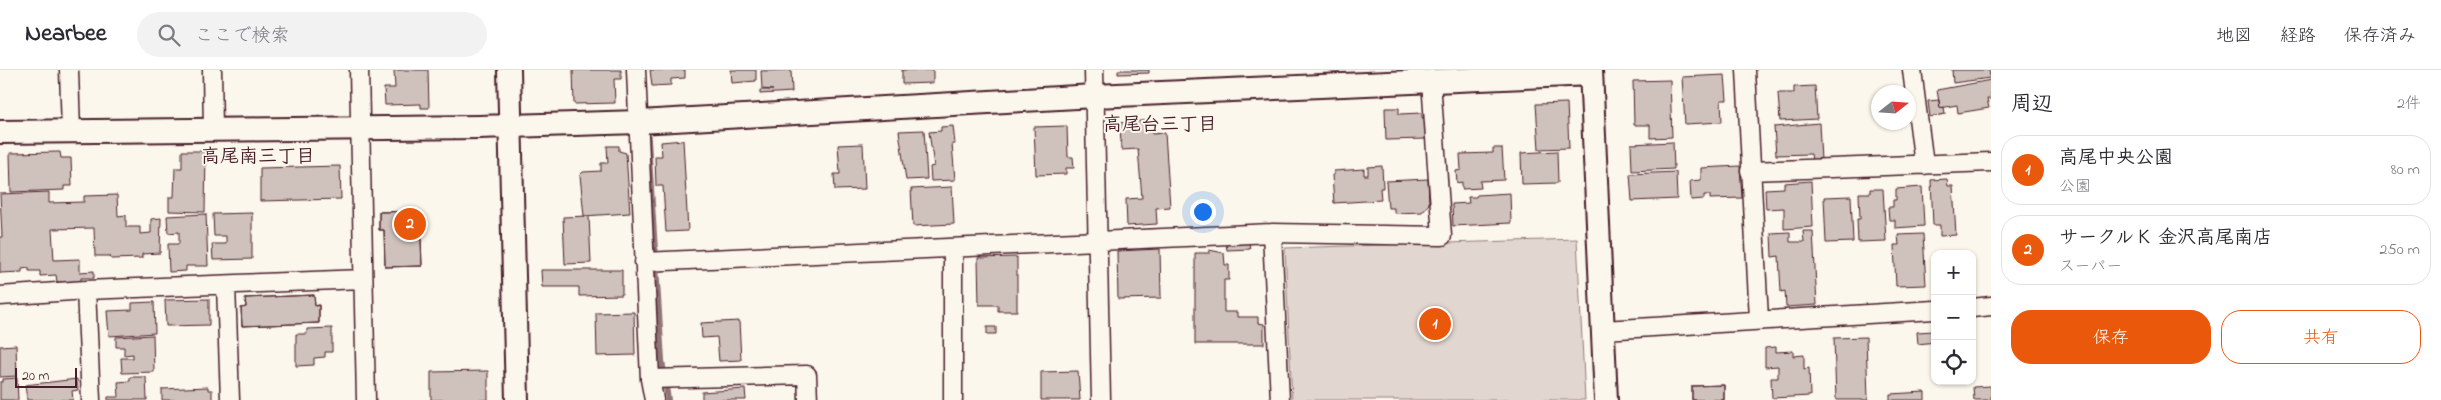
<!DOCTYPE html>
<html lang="ja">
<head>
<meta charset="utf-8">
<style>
	:root { --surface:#fff; --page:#f2f2f3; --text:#2b2b33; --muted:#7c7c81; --line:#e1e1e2; --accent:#ea580c }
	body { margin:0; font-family:"Indie Flower","Klee One",sans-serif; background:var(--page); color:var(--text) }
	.controls { position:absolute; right:15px; bottom:15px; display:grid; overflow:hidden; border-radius:10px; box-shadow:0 1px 4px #0004 }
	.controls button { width:45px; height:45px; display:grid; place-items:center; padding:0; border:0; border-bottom:1px solid var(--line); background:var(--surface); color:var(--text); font:25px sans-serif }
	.compass { position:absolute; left:1871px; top:15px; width:45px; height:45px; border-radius:50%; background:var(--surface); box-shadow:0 1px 4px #0004; rotate:73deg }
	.scale { position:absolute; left:15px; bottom:12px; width:62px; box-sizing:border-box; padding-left:5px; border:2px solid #4a1f2b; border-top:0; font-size:14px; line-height:18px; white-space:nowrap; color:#4a1f2b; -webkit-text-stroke:4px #fbf7ec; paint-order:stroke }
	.you { position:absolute; left:1202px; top:141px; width:18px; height:18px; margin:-12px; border:4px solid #fff; border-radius:50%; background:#1a73e8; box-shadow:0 0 0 8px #1a73e833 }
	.badge { display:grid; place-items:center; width:32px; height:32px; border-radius:50%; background:var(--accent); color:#fff; font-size:16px; font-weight:700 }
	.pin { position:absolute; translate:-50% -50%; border:2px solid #fff; box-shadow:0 1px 5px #0006 }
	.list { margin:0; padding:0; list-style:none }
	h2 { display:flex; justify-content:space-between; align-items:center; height:65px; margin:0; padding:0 20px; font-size:21px }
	h2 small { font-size:16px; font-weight:400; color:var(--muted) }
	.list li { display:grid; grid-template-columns:32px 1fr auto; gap:15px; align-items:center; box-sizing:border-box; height:70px; margin:0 10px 10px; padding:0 10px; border:1px solid var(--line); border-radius:20px }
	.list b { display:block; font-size:19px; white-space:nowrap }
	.list p { margin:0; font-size:16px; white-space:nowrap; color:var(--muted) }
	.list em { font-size:16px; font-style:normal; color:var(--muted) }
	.actions { display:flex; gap:10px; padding:15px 20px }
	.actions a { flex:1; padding:11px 0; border:1px solid var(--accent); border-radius:20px; text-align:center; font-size:18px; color:var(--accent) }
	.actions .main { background:var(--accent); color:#fff }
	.icon { flex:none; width:28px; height:28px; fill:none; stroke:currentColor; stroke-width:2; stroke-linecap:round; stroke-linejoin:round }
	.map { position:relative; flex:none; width:1991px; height:330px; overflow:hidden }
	header { display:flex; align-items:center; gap:30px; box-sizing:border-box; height:70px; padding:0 25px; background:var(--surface); border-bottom:1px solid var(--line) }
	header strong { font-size:24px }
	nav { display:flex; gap:28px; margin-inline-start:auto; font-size:18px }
	.search { width:350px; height:45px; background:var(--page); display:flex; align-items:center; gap:12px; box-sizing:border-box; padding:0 18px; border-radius:28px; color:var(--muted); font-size:19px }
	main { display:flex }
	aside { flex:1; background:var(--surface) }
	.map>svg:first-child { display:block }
</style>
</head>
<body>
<header>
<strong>Nearbee</strong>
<div class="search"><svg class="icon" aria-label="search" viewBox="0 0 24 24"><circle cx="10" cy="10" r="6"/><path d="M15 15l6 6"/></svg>ここで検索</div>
<nav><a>地図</a><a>経路</a><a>保存済み</a></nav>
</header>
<main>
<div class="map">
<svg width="1991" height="330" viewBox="0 0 1991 330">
	<rect width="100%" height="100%" fill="#fbf7ec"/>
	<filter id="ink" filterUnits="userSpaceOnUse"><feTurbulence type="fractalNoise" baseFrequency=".02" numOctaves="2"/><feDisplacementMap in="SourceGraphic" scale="10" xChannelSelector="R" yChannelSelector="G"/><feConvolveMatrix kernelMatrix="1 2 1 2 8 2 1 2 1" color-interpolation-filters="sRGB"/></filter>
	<g filter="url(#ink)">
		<!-- green -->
		<path fill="#e2d7d0" stroke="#967b7e" d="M1577,169L1585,330H1292L1285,178Z"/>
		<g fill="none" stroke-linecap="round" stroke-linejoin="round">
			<!-- stream -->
			<path stroke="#907477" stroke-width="6" d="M647,55L662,290L668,330"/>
		</g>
		<!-- building -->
		<path fill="#cfc2bc" stroke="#4a1f2b" d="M394,0H428L429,38H421V34L385,35L384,18H395Z
			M573,0H621V9H614L615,33L574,34Z
			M650,0H685V8L671,9V15L652,16Z
			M731,0H756V11L732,13Z
			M791,0L792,22L760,24V20H773L762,19L761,1Z
			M902,0H933V13L902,14Z
			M1118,0H1149V3L1118,4Z
			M1952,0H1989L1990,8L1953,13Z
			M1725,5L1727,30H1721L1722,52L1685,54L1682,7Z
			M1670,10L1672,67L1650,68V55H1634L1633,11Z
			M1991,10V29H1987L1989,38L1958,43L1957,35L1940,38L1937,20Z
			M1815,16L1817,49L1780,51L1778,23H1794V17Z
			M1939,30L1940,38L1944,37L1945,44L1930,47L1928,31Z
			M1567,33L1569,78L1539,79L1536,34Z
			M1385,38H1399V44L1422,43V48H1425L1426,69L1386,70Z
			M1151,50L1152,64L1165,63L1170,137L1156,138L1157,154L1127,156L1126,129L1142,128L1138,79L1121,80L1120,53Z
			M1819,53L1821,90L1812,91L1811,84L1776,85L1774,57Z
			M953,56L955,74H952L955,110L931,111L930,97L934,96L929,62L941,61V57Z
			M1067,56L1068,87H1073L1074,98H1066V104L1036,105L1034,57Z
			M924,60L927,109L906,110L899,61Z
			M683,70L688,161L666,162L663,116H656L655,86H662L661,72Z
			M1673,72L1674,99L1632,101L1631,74Z
			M863,74L865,119L835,120L834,104H840L838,75Z
			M607,76H619V81L626,83L630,143L584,146L580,105L583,102L601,101V93H608Z
			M1493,78H1502L1504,110L1480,111L1481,118L1462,119V112L1457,113L1456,101L1461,100L1460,84L1493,83Z
			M182,81H206L205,142L169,141V127H174L175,98H182Z
			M1557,81L1558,113L1522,114L1521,83Z
			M60,82L61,88H71L72,116H64V120L11,122L10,83Z
			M340,96L341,129L260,131V98Z
			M1382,96L1383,118H1380L1381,130L1334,133L1332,105H1334V101L1364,99V105H1368V97Z
			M1740,96L1742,128L1710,129V125H1704V129L1691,130L1690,111L1701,110V98Z
			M1676,102L1677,129L1632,131L1630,104Z
			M1428,109L1429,134L1422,142L1394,143V138H1388L1386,111Z
			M1947,109L1948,116H1953L1956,165L1940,166V155H1933L1931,110Z
			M1811,111L1813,157L1784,159V138L1766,139L1765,119L1784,118V113Z
			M952,117L954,154L913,156L911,119Z
			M1922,117L1924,156L1895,158V150H1889L1888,137H1893V130H1896V119Z
			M1870,119H1883L1886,171L1858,172L1857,149H1860L1859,123H1870Z
			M49,122V133L84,132V126L117,125L118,146L126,145V157H140V164L151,163V149L161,148L160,183L142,184V188L111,189L110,186H95L94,158L52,159L54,190L80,189V202L94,201V208H81V212H57L56,205L40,206V201H29V198L22,199V202L0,203V167H2L0,124Z
			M1510,123L1511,153L1453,156L1452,134L1469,133L1468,127H1476L1477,125Z
			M1851,126L1853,172L1826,173L1824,127Z
			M420,141L422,196L385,197L384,160H379V142Z
			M420,141L422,196L385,197L384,160H379V142Z
			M252,143V189L213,190L212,174H226V166H214L213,144Z
			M206,144L208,196H186V201L169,202L168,174H179V162L168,163L167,146Z
			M589,146L591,193L565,194L563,147Z
			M1803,161H1813L1817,235L1786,237L1785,221L1781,222L1779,186L1772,187L1771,163L1790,162V172H1804Z
			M1923,164L1926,215L1896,216L1894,175H1899L1898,165Z
			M1249,173L1250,179L1227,180L1226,174Z
			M1160,179L1161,228L1118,229L1117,181Z
			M1209,180L1224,183L1225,195H1229V210H1224V242H1237V247H1258V253L1264,254V274H1195V183H1210Z
			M1017,187V241H998V235H979L978,188Z
			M541,200H622V225L579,226V217H542Z
			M314,225L315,236L319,235V253L242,256L241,238L246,237L245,228Z
			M314,225L315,236L319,235V253L242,256L241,238L246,237L245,228Z
			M209,229V255L166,256L165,230Z
			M154,232L155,263L109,266L107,241L132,240V233Z
			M634,242L635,285L597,286L596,243Z
			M739,251L741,290L719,291L717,267L702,268L701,253Z
			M987,257H996V264H987Z
			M332,258V282H325V287L314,288V295L296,296V264H307V259Z
			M1934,261L1935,272L1918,274L1917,262Z
			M153,265L154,302L122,303L121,288H133V284L124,285V277H116V267Z
			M1866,267L1868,330H1836L1834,268Z
			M16,275L17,306L0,307V276Z
			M1776,277V282L1793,281V286L1804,285V299L1809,298L1810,326L1772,328L1771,308H1778V296L1765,297V278Z
			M488,301V330H431V302Z
			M1078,301L1080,330H1041V302Z
			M130,307H146L147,330H108V327H119L118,312L130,311Z
			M17,308L18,330H0V312H3V309Z
			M77,309L78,320L72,321L73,330H27L25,315Z
			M1724,315V330H1692V316Z
			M1724,315V330H1692V316Z
			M1991,316V330H1974L1973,317Z
			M208,317V320H212V330H162V319Z
			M745,319L746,330H702V322Z
			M1925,322V330H1890V324Z"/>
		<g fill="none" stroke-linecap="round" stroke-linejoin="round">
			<defs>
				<path id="minor" d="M69,0L71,61
					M212,0L213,60
					M359,0L366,330
					M636,0L650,309L654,330
					M1094,0L1101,330
					M1746,0L1759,249
					M1912,0L1924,95
					M1750,101L1991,92
					M1272,163L1280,330
					M644,192L1272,163L1442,166L1431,11
					M226,215L230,330
					M86,220L91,330
					M0,226L86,220L363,209
					M1972,238L1991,236
					M1603,260L1935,240
					M650,309L807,305L808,330
					M953,330V178"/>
				<path id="tertiary" d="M509,0L517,330
					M1591,0L1606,330
					M0,62L479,57L639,52L1095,26L1591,4"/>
			</defs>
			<!-- minor casing -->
			<use href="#minor" stroke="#4a1f2b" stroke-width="21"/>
			<!-- tertiary casing -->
			<use href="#tertiary" stroke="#4a1f2b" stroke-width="26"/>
			<!-- minor -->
			<use href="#minor" stroke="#fbf7ec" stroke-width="18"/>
			<!-- tertiary -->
			<use href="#tertiary" stroke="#fbf7ec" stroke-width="22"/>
		</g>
	</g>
	<g text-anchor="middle" stroke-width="4" stroke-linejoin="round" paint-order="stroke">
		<!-- neighbourhood labels -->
		<g font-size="19" font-weight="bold" fill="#4a1f2b" stroke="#fbf7ec">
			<text x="1160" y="60">高尾台三丁目</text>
			<text x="258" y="92">高尾南三丁目</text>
		</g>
	</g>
</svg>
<div class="controls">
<button>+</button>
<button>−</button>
<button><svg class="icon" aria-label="locate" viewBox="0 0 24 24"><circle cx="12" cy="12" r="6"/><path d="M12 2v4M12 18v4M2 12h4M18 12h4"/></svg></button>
</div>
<svg class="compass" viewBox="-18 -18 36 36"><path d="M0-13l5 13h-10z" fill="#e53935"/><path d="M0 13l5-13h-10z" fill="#7c7c81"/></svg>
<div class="scale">20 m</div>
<div class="you"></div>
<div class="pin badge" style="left:1435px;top:254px">1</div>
<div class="pin badge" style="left:410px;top:154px">2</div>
</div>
<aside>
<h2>周辺<small>2件</small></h2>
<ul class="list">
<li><span class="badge">1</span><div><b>高尾中央公園</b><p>公園</p></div><em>80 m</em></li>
<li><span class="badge">2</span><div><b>サークルＫ 金沢高尾南店</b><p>スーパー</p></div><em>250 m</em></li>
</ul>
<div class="actions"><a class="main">保存</a><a>共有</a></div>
</aside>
</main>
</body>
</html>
